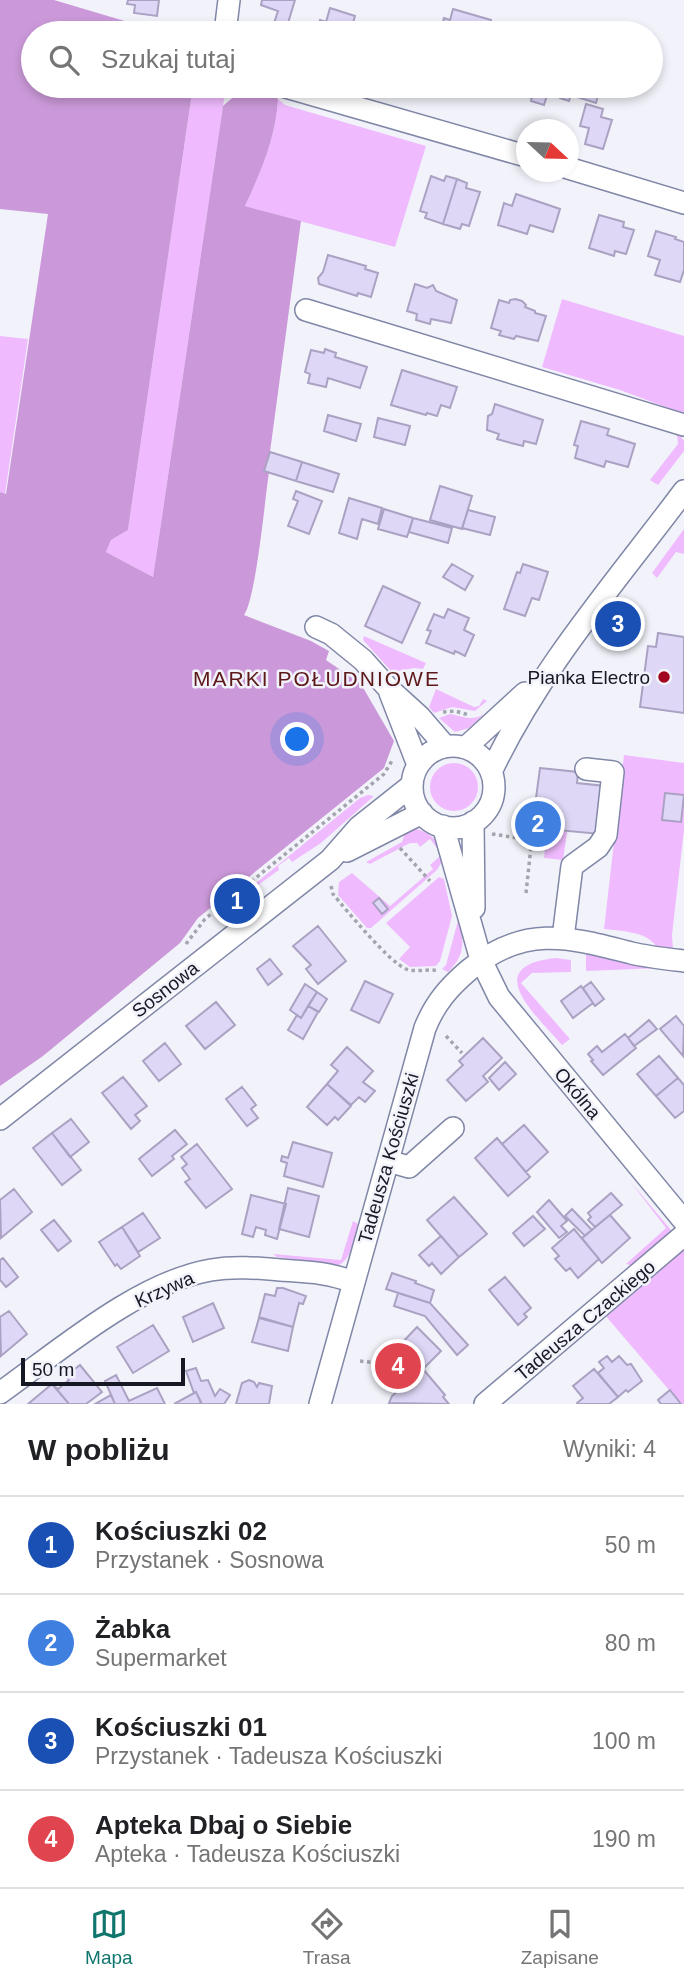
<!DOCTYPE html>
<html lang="pl">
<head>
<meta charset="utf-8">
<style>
	:root { --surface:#fff; --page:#f6f6f6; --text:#202124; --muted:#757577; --line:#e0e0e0; --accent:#0f766e }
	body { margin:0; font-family:Arial,sans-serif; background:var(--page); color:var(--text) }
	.compass { position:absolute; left:516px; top:119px; width:63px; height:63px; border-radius:50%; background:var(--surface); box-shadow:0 4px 10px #0003; rotate:112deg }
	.scale { position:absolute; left:21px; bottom:18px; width:164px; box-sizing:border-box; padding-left:7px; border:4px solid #161824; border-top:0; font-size:19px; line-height:24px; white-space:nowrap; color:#161824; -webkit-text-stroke:5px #f2f3fa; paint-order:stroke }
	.you { position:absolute; left:298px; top:740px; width:24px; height:24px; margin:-18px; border:5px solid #fff; border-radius:50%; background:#1a73e8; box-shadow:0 0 0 10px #1a73e833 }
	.badge { display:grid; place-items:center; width:46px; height:46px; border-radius:50%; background:var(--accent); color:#fff; font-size:23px; font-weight:700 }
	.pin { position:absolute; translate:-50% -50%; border:4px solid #fff; box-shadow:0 2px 7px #0006 }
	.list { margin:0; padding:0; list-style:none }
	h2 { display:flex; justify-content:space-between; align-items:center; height:91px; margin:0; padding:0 28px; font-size:30px }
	h2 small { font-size:23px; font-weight:400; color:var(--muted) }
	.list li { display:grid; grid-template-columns:46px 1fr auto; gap:21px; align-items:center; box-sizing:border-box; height:98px; padding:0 28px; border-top:2px solid var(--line) }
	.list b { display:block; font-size:26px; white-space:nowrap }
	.list p { margin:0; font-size:23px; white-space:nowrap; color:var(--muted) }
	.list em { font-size:23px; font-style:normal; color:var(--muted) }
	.icon { flex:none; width:38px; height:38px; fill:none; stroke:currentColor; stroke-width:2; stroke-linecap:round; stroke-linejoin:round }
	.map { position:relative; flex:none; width:684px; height:1404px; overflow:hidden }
	.search { position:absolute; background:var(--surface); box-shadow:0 4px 10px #0003; left:21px; right:21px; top:21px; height:77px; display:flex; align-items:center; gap:18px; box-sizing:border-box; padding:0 24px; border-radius:38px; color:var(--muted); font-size:26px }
	.sheet { height:483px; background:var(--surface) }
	nav { display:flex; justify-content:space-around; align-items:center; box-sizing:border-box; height:98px; border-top:2px solid var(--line); background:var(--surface); font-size:19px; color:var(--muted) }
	nav a { display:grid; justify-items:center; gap:4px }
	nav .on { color:var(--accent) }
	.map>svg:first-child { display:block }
</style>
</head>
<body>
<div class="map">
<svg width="684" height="1404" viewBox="0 0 684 1404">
	<rect width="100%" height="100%" fill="#f2f3fa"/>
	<!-- green -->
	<path fill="#efbbfe" d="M193,86H226L153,577L106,552L111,540L128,530Z
		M278,99L285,105L426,146L395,247L245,206C261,172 276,137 278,99Z
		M562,299L684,336V414L620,390L542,367Z
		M0,336L28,339L5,494L0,492Z
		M635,421L684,434L681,438L684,440V451L658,485L650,480L678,444L677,435Z
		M684,529V554L676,552L657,578L652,573Z
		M364,636L426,663L423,669L414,668L392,672L363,640Z
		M436,689L474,707L479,706L483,699L487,701L475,711L452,707L434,713L429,707Z
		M450,714C463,716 471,722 484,714L469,728L455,732L439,718Z
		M624,755L684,763V830L672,935L673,950L656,946C646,931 620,931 604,929Z
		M430 787a24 24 0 1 1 48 0a24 24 0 1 1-48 0Z
		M368,795L374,796L321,843L292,862L289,858L278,866L279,870L218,914L360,798Z
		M412,828C431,832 438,840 444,858L437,870L371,928H367L338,895L339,882L352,873L390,906L433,869L430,865L439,857L440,852L430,839L420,847L417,843H410L370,864L366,862L402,842L406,830Z
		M547,829L567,832L563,860L544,858Z
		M439,877L444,879L452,916L440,961L436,966L410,967L399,959L410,947L386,923Z
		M459,917C463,942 467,953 448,972L442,969L446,965Z
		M592,952L639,966H660L661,968L586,971V954Z
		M556,958L571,960V972L532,973L521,983L570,1039L562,1045C536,1015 479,966 556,958Z
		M629,1180L671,1230L668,1236L635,1266L626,1264L666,1228Z
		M353,1221L358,1224C354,1238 353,1257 339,1265L277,1257L273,1254L341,1260Z
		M684,1249V1404H681L604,1314Z"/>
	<!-- forest -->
	<path fill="#cb99d9" d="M0,0H54L165,33H33V86H193L128,530L111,540L106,552L153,577L223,106C245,87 243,89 271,90L278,99C276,137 261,172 245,206L301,221L270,452L264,470L269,472C265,498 256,599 244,615L311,641L329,651L326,660L361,684L394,741L384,768L198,918L180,943L43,1056L0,1086V492L6,494L48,214L0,209Z"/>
	<!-- building -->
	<path fill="#dfd7f6" stroke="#aba2c3" stroke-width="2" d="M128,0H159L157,16L134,13L135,5L127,4Z
		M262,0H295L285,33L272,29L278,11L261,5Z
		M330,8L355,16L350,33H316L320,20L326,22Z
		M453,9L491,20L487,33L440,32L444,18L450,20Z
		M514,86H550L544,105L531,101L532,98L512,92Z
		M563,86H577L599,92L596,103L571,95L569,101L560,98Z
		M586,104L603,109L601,117L612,120L603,149L585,144L589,128L580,126Z
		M431,176L444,181L446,176L457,179L443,224L425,218L427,213L420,211Z
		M457,179L467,183L466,188L480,192L469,226L462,224L460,229L443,224Z
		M516,194L560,209L553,232L530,225L527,234L498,225L504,203L512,206Z
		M599,215L624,222L623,227L634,230L626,254L615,251L614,256L589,248Z
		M656,231L676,237L675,239L684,242V270L680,282L655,275L660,260L648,256Z
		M328,255L366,266L365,269L378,273L371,297L358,293L357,296L319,284L318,278L323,272Z
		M415,284L427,288L433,285L436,291L457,300L451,323L431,319L430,324L416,320L417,314L407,311Z
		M515,299L522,301L526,305L525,307L535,311V313L546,316L538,341L516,336L514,339L499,335L501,331L491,328L499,300L509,303L510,300Z
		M325,349L336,353L335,357L367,367L360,388L328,378L326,387L308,383L310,374L305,372L311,350L324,353Z
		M402,370L457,387L450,408L441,405L437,416L427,413L426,415L391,405Z
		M495,404L543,420L536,444L524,441L523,446L511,443L497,439L499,434L487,430L488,416L492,414Z
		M328,415L361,424L356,441L324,431Z
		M378,418L410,426L405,445L374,437Z
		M581,421L609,429L607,435L635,444L628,467L606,461L604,467L575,458L578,446L574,445Z
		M270,452L302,462L296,481L264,471Z
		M302,462L339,474L333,492L296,481Z
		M440,486L472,496L462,529L430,520Z
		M296,491L322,501L309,534L288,526L298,501L293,499Z
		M349,498L382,508L378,524L362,519L357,539L339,533Z
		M384,509L413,518L407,537L378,529Z
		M468,510L495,517L490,535L462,528Z
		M413,518L452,528L448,543L409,532Z
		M452,564L473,576L465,590L443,577Z
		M523,564L548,572L539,600L532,598L525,616L504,609L517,572L520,573Z
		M383,586L420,603L402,643L365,626Z
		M448,609L469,618L464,630L474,635L465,656L455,651L454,654L426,643L431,631L427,630L434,614L444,618Z
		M658,633L684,637V713L640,707L648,646L656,647Z
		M540,768L578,772L577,783L605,786L600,834L547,829L546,839L522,836L524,811L534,813Z
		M665,793L684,795L681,822L662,820Z
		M522,836L546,839L545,845L521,842Z
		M379,898L388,909L382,914L373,903Z
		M318,926L346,961L318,984L306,969L311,965L293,946Z
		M270,959L282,974L268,985L257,969Z
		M365,981L393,994L379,1023L351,1010Z
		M591,982L604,999L595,1006L583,988Z
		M305,984L317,992L301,1018L290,1010Z
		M581,986L593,1003L573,1018L561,1001Z
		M317,992L327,999L319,1012L308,1006Z
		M216,1002L235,1025L205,1049L186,1026Z
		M308,1006L318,1012L303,1039L288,1030L297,1015L301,1018Z
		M676,1016L684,1026L683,1056L660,1029Z
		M649,1020L657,1029L634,1046L628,1038Z
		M625,1034L636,1048L603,1075L591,1061L593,1060L588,1054L597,1046L602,1052Z
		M483,1038L502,1058L483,1076L488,1082L466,1101L447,1080L463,1065L459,1061Z
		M165,1043L181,1064L159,1081L143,1061Z
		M347,1047L373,1071L363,1082L375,1091L365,1102L359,1097L351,1105L327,1084L338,1071L331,1065Z
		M659,1056L678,1078L656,1096L637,1074Z
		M505,1062L516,1074L499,1090L489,1078Z
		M123,1077L147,1106L135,1115L140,1121L131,1129L102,1093Z
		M678,1078L684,1085V1111L675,1118L656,1096Z
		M327,1084L351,1106L338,1120L335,1117L327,1125L307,1107Z
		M242,1087L256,1105L251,1109L258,1118L247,1126L226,1099Z
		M71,1119L89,1142L70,1157L52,1133Z
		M524,1125L548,1152L526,1172L502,1144Z
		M175,1130L187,1144L172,1156L174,1159L152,1176L139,1159Z
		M52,1133L81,1170L62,1185L33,1148Z
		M497,1138L530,1177L508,1196L475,1158Z
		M293,1142L332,1153L323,1187L284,1176L287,1163L281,1161L282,1156L288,1158Z
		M197,1144L232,1189L206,1208L185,1182L190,1179L182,1168L187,1164L181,1157Z
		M288,1188L319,1196L309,1237L279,1229Z
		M14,1189L32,1212L1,1238L0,1200Z
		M611,1193L622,1205L595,1227L588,1220L591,1217L588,1213Z
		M251,1195L286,1204L277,1239L265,1235L266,1230L256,1227L253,1237L242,1234Z
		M454,1197L487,1234L459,1257L427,1220Z
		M549,1200L567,1221L561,1226L567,1232L559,1238L537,1212Z
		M572,1209L592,1230L585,1236L565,1216Z
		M143,1213L160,1238L138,1252L122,1227Z
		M610,1215L630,1238L602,1263L582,1238Z
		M533,1216L545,1229L524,1246L513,1233Z
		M54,1220L71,1241L58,1251L41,1230Z
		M122,1227L140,1256L121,1269L117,1264L115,1266L99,1242Z
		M574,1229L599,1259L578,1278L570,1268L566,1271L555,1259L559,1256L552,1248Z
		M441,1236L459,1257L441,1274L432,1263L429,1266L419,1255Z
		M3,1258L18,1277L6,1287L0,1280V1260Z
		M392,1273L416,1281L415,1283L434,1290L430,1303L386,1289Z
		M505,1277L531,1308L524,1314L527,1317L518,1325L489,1290Z
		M277,1288H283L306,1296L303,1304L299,1303L293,1327L259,1317L265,1294L275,1296Z
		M398,1293L430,1303L468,1345L457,1355L425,1316L394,1306Z
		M213,1303L224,1328L193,1342L183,1317Z
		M9,1311L27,1334L1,1356L0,1317Z
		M259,1318L293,1327L288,1351L252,1342Z
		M153,1325L169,1351L133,1373L117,1347Z
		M417,1327L441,1351L423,1369L399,1346Z
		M399,1346L423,1369L445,1395L443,1397L449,1404L389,1403L392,1396L401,1388L385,1371L387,1358Z
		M607,1356L612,1362L619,1356L627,1365L631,1364L642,1381L628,1392L626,1390L618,1397L598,1373L604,1368L599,1362Z
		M80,1365L102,1392L86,1404H69L54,1386L58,1389L69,1380L66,1376Z
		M196,1368L201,1381L208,1380L215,1396L220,1389L230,1395L224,1404H202L196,1392L194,1393L186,1371Z
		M594,1369L618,1397L609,1404H578L577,1403L583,1398L573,1386Z
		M116,1375L129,1401L157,1388L165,1404H115L105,1381Z
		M249,1380L254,1382L257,1387L259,1383L272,1386L269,1404H236L242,1383Z
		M52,1384L69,1404H28Z
		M670,1390L681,1404H661L658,1400Z
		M196,1392L201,1403L199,1404H174Z
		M111,1395L115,1404H95Z"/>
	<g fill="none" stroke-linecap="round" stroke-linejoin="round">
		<defs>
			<path id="minor" d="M225,33L229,0
				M282,86L526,156
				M568,168L684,203
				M306,310L684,425
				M316,627L331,634L363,660L388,688L420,717L445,746
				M390,693L418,765
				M412 787a41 41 0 1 1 82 0a41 41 0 1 1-82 0Z
				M465,748L525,693
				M491,772C540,668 616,582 684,491
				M473,822L474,908
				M443,826L481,960L499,997L684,1221
				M347,851L422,813
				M563,938L572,866L598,847L606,835L613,772L586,769
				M0,1119L330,860L359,827L412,785
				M388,1161L409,1167L453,1128
				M0,1393C59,1351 139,1282 211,1270C234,1266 257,1268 280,1270C309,1272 326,1272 354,1282
				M320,1404L425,1028C435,1003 449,987 469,970C524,924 569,937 631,953C648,957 667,959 684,961
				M485,1404L684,1235"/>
		</defs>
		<!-- minor casing -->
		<use href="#minor" stroke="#8087a7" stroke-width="24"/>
		<!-- path -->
		<path stroke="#a3a5ae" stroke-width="3.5" stroke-dasharray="3.5 3.5" stroke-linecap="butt" d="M443,712L455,711L469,715
			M492,834L531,840
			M400,848L430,881
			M331,886L333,894C347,911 389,962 406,969C416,973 428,968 439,971
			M526,893L532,837
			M186,944L205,919L384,774L393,759
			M446,1036L462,1053
			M360,1361L386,1364"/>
		<!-- minor -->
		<use href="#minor" stroke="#fff" stroke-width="21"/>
	</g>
	<!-- markers -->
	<circle fill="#a2051f" stroke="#f2f3fa" stroke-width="2.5" cx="664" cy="677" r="7"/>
	<g text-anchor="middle" stroke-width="5" stroke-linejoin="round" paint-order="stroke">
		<!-- poi labels -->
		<g font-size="19" fill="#161824" stroke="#f2f3fa" text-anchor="end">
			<text x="650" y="684">Pianka Electro</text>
		</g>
		<!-- street labels -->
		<g font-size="19" fill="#161824" stroke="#f2f3fa">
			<text transform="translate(165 989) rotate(-38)" y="7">Sosnowa</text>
			<text transform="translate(578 1093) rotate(50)" y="7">Okólna</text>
			<text transform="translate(388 1158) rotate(-74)" y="7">Tadeusza Kościuszki</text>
			<text transform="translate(164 1289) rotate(-24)" y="7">Krzywa</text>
			<text transform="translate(585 1320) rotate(-40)" y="7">Tadeusza Czackiego</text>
		</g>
		<!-- neighbourhood labels -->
		<g font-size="21" letter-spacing="2" fill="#5d181a" stroke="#f2f3fa">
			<text x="317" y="686">MARKI POŁUDNIOWE</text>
		</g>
	</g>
</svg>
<svg class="compass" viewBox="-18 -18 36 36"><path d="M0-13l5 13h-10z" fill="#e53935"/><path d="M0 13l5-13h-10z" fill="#757577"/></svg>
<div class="scale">50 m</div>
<div class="you"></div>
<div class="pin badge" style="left:237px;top:901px;background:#1a4fb4">1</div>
<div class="pin badge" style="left:538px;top:824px;background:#3f7fe0">2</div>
<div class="pin badge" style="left:618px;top:624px;background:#1a4fb4">3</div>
<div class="pin badge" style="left:398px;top:1366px;background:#e0444e">4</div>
<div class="search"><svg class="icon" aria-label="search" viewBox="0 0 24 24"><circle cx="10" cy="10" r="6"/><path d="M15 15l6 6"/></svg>Szukaj tutaj</div>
</div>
<section class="sheet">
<h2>W pobliżu<small>Wyniki: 4</small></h2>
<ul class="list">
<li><span class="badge" style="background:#1a4fb4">1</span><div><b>Kościuszki 02</b><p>Przystanek · Sosnowa</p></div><em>50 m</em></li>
<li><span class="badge" style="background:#3f7fe0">2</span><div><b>Żabka</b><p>Supermarket</p></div><em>80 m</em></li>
<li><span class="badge" style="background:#1a4fb4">3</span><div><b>Kościuszki 01</b><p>Przystanek · Tadeusza Kościuszki</p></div><em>100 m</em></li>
<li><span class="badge" style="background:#e0444e">4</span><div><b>Apteka Dbaj o Siebie</b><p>Apteka · Tadeusza Kościuszki</p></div><em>190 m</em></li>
</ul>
</section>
<nav>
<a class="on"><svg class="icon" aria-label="map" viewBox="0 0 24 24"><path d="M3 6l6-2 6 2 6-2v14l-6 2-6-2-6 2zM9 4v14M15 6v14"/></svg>Mapa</a>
<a><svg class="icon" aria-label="directions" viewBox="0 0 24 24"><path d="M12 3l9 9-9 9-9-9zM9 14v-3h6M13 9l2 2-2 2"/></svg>Trasa</a>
<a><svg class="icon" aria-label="saved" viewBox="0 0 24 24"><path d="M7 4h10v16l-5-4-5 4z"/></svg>Zapisane</a>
</nav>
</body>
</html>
